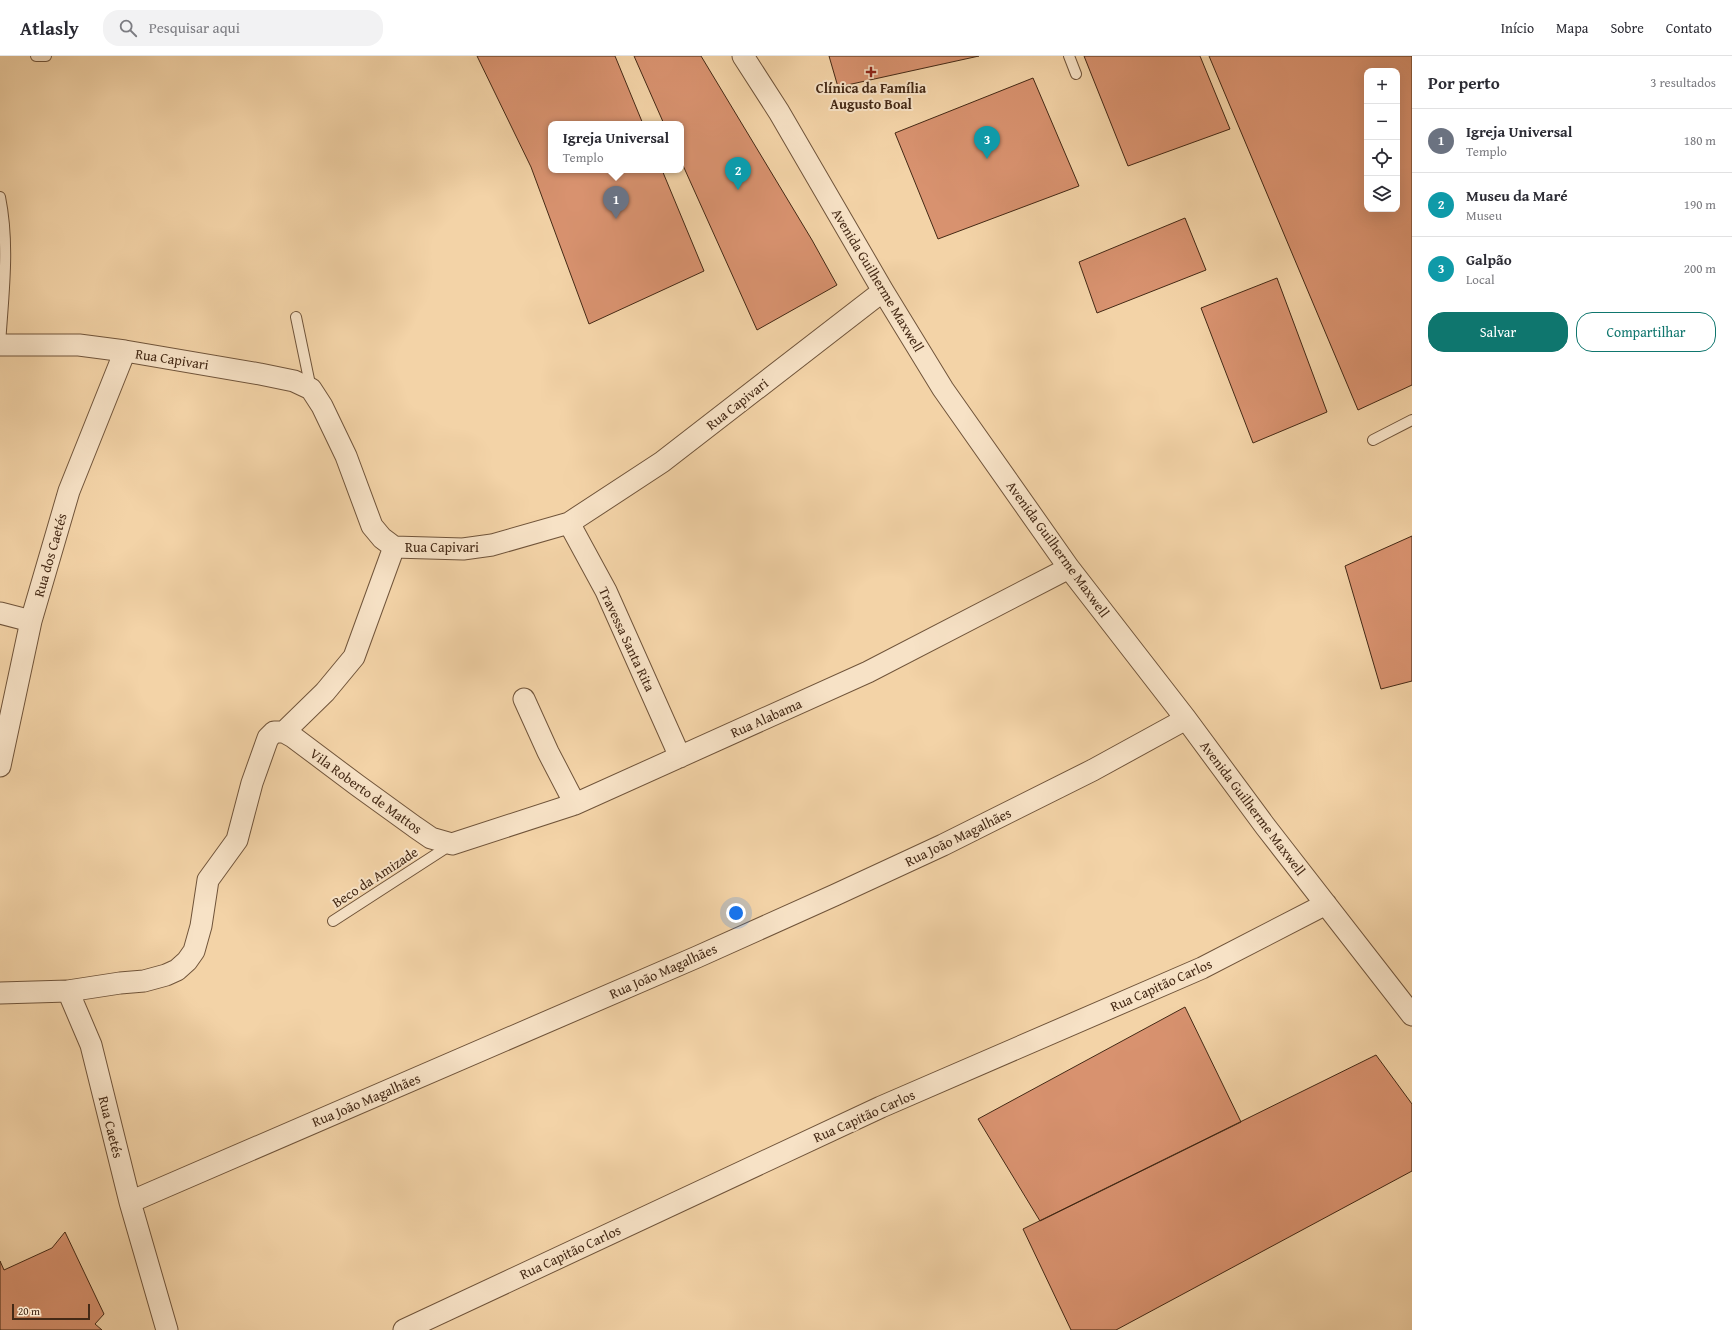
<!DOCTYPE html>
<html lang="pt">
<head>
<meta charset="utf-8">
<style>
	:root { --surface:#fff; --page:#f2f2f3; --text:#2b2b33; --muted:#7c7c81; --line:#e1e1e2; --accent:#0f766e }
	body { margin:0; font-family:"Gentium Book Plus",serif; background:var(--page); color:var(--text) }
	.controls { position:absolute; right:12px; top:12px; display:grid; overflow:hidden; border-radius:8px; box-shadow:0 4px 16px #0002 }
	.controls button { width:36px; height:36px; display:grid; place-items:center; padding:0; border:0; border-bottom:1px solid var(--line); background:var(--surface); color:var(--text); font:20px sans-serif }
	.scale { position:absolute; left:12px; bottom:10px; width:78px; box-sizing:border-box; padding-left:4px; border:2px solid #442915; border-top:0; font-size:11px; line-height:14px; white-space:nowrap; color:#442915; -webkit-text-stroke:3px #f7e2c6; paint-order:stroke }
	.you { position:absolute; left:736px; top:857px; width:14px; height:14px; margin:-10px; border:3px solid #fff; border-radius:50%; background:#1a73e8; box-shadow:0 0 0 6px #1a73e833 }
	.badge { display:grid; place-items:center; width:26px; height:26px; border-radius:50%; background:var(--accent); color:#fff; font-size:13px; font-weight:700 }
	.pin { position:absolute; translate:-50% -33px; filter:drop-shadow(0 1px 2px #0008) }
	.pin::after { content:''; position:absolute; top:21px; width:14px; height:12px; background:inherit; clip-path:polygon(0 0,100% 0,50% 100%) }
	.popup { position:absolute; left:548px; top:65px; width:136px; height:52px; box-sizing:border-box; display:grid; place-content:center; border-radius:8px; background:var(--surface); filter:drop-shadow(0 1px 3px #0005); font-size:13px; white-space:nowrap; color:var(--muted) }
	.popup b { font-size:15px; color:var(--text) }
	.popup::after { content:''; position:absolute; left:50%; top:100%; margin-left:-8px; border:8px solid transparent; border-top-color:var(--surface) }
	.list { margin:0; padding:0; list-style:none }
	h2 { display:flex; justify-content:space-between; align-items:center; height:52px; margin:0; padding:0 16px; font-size:17px }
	h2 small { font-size:13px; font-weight:400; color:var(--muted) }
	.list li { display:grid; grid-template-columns:26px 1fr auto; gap:12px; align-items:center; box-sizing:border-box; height:64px; padding:0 16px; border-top:1px solid var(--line) }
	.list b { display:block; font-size:15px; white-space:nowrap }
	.list p { margin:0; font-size:13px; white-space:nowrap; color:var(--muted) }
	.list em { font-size:13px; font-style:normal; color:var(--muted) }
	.actions { display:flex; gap:8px; padding:12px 16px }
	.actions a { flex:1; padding:9px 0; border:1px solid var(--accent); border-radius:16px; text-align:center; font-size:14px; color:var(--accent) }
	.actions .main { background:var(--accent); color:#fff }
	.icon { flex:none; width:22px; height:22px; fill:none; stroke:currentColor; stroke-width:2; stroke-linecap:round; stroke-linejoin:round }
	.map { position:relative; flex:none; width:1412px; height:1274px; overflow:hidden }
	header { display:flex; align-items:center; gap:24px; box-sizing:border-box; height:56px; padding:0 20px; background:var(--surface); border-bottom:1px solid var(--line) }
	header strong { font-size:19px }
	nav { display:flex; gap:22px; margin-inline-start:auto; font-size:14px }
	.search { width:280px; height:36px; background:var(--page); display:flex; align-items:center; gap:10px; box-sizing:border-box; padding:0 14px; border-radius:16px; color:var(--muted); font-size:15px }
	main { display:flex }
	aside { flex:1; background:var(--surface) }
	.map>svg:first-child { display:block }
</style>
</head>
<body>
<header>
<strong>Atlasly</strong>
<div class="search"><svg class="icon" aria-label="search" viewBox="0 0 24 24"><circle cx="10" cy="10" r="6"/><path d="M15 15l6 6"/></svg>Pesquisar aqui</div>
<nav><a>Início</a><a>Mapa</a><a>Sobre</a><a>Contato</a></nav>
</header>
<main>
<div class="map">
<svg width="1412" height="1274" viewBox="0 0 1412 1274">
	<rect width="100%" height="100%" fill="#f3d3a7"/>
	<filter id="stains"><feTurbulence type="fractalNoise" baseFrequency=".005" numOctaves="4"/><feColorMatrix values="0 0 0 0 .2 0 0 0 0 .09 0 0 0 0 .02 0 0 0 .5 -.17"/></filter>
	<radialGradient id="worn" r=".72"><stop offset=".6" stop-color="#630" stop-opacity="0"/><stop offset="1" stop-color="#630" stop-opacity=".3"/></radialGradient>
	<!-- building -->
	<path fill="#d8926f" stroke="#442915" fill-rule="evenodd" d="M477,0H615L643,68H551V114H662L704,215L589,268L531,111Z
		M634,0H701L812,184L837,229L757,274L681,105V68H664Z
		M829,0H979L838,31Z
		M1084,0H1200L1230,73L1128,110Z
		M1209,0H1412V329L1358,354ZM1367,15H1397V153H1367Z
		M1033,22L1079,130L938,183L895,77Z
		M1185,162L1206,214L1097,257L1079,206Z
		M1277,222L1327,356L1253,387L1201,252Z
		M1412,480V625L1381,633L1345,510Z
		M1185,951L1241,1066L1040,1165L978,1063Z
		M1376,999L1412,1048V1115L1116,1274H1071L1023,1173Z
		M65,1176L104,1258L95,1268L102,1274H0V1205L4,1214L52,1192Z"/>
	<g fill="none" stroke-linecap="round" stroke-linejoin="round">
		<defs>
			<path id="lane" d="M36,0H46
				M1069,0L1076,18
				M0,141C10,190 3,240 0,289
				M296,261L311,333
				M1373,384L1412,364
				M333,865L452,788"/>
			<path id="street" d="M743,0L779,56L883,235L943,333L1069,512L1186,663L1265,770L1412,959
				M0,289H79L125,295L260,318L294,325L311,333L322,350L346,400L372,470L382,482L394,491L463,493L492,489L569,467L662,406L883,235
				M569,467L606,535L680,701
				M0,557L31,565
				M524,643L548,696L575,748
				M284,676L325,636L354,601L394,491
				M0,710L31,565L69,435L125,295
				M68,935L120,927L144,925L166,919L177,914L187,905L194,895L201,870L208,824L237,784L252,727L268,682L274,676H284L293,681L357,729L415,771L431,782L452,788L575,748L868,616L1069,512
				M0,937L68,935L91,989L130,1146L167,1274
				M130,1146L697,901L835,839L943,789L1093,714L1186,663
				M404,1274L881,1051L1202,912L1326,848"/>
		</defs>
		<!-- lane casing -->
		<use href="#lane" stroke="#70543a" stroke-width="12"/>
		<!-- street casing -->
		<use href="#street" stroke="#70543a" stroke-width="23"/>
		<!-- lane -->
		<use href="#lane" stroke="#f7e2c6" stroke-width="10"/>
		<!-- street -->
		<use href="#street" stroke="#f7e2c6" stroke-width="21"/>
	</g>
	<!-- markers -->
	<path fill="#8f2418" stroke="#f7e2c6" stroke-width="1.5" d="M869 10h4v4h4v4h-4v4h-4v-4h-4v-4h4z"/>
	<g text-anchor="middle" stroke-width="4" stroke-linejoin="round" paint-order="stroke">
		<!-- poi labels -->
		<g font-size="14" font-weight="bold" fill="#442915" stroke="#f7e2c6">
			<text x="871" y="37">Clínica da Família<tspan x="871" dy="16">Augusto Boal</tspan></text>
		</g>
		<!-- street labels -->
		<g font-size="14" fill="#442915" stroke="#f7e2c6">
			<text transform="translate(878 224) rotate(59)" y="5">Avenida Guilherme Maxwell</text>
			<text transform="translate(172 303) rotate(9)" y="5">Rua Capivari</text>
			<text transform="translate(737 348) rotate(-38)" y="5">Rua Capivari</text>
			<text x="442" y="496">Rua Capivari</text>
			<text transform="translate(1058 493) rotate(54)" y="5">Avenida Guilherme Maxwell</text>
			<text transform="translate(50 499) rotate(-74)" y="5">Rua dos Caetés</text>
			<text transform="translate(627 583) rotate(65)" y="5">Travessa Santa Rita</text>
			<text transform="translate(766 662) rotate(-24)" y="5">Rua Alabama</text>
			<text transform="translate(366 735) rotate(36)" y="5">Vila Roberto de Mattos</text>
			<text transform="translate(1253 752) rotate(53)" y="5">Avenida Guilherme Maxwell</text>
			<text transform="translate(958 781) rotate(-26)" y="5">Rua João Magalhães</text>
			<text transform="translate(375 821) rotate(-33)" y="5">Beco da Amizade</text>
			<text transform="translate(663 915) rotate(-24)" y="5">Rua João Magalhães</text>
			<text transform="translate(1161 929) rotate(-24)" y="5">Rua Capitão Carlos</text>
			<text transform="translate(366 1044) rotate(-23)" y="5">Rua João Magalhães</text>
			<text transform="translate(864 1060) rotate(-24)" y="5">Rua Capitão Carlos</text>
			<text transform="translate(111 1071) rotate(76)" y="5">Rua Caetés</text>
			<text transform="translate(570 1196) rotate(-25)" y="5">Rua Capitão Carlos</text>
		</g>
	</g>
	<rect width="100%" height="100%" filter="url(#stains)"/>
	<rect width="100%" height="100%" fill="url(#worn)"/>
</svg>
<div class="controls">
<button>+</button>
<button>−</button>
<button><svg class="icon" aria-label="locate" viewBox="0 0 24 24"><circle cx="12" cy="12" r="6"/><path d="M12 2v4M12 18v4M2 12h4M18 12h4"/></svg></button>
<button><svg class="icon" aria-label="layers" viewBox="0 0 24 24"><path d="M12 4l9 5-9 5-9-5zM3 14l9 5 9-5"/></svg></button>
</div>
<div class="scale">20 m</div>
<div class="you"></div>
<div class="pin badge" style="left:616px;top:163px;background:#6b7280">1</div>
<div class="popup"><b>Igreja Universal</b>Templo</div>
<div class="pin badge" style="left:738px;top:134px;background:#0f9aa8">2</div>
<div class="pin badge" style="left:987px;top:103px;background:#0f9aa8">3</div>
</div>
<aside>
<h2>Por perto<small>3 resultados</small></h2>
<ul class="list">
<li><span class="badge" style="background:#6b7280">1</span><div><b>Igreja Universal</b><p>Templo</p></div><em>180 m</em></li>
<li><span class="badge" style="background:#0f9aa8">2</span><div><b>Museu da Maré</b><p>Museu</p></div><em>190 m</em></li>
<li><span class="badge" style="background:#0f9aa8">3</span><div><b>Galpão</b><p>Local</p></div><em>200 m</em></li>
</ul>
<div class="actions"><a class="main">Salvar</a><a>Compartilhar</a></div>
</aside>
</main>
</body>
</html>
